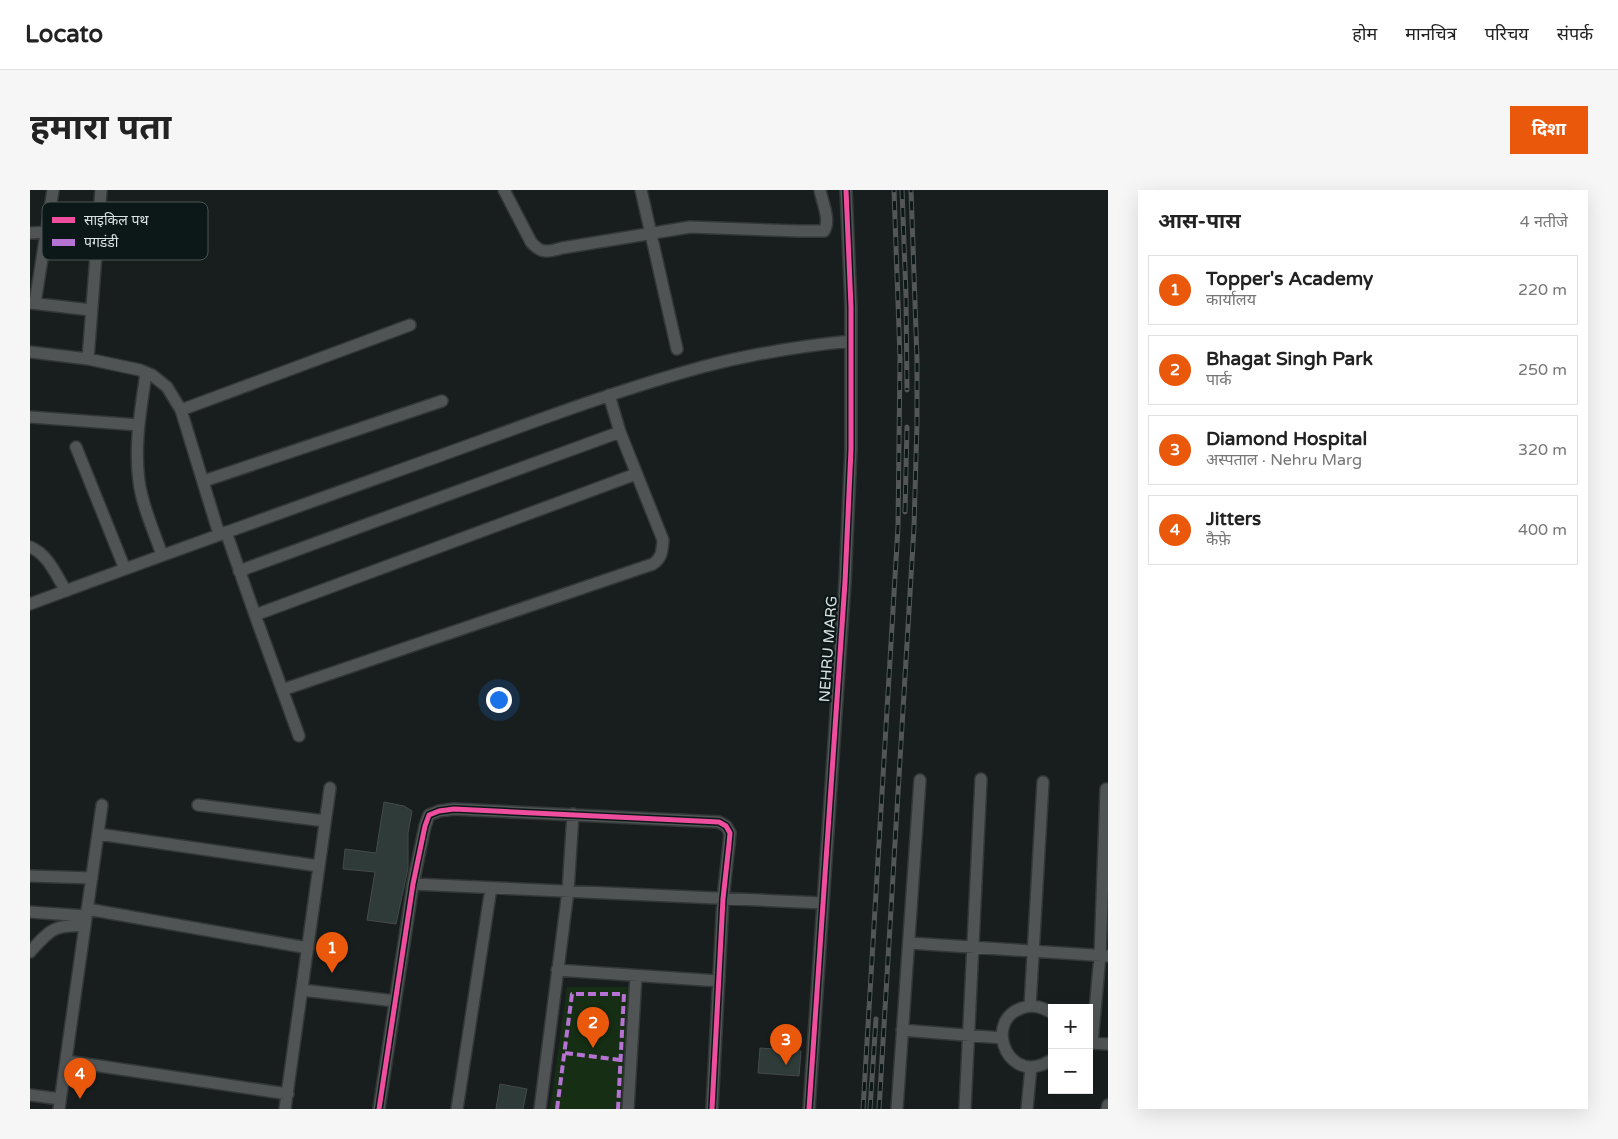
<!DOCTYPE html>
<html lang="hi">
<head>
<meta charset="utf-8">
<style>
	:root { --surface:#fff; --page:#f6f6f6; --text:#222; --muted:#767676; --line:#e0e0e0; --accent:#ea580c }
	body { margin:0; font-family:"Varela Round","Noto Sans Devanagari",sans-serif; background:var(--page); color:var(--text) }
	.controls { position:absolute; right:15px; bottom:15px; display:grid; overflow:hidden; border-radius:0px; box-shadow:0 5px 20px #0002 }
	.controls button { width:45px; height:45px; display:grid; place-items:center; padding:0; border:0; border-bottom:1px solid var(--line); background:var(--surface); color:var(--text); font:25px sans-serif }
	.you { position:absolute; left:468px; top:509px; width:18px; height:18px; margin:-12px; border:4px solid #fff; border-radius:50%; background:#1a73e8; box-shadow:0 0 0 8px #1a73e833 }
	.badge { display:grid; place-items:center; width:32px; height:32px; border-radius:50%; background:var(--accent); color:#fff; font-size:16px; font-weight:700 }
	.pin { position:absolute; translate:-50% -41px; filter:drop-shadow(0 1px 2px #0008) }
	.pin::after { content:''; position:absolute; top:26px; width:18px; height:15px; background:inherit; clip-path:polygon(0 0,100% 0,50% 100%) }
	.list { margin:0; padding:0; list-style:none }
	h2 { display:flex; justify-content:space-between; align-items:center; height:65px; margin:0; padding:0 20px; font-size:21px }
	h2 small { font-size:16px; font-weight:400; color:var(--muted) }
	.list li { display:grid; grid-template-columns:32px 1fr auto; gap:15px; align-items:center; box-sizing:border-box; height:70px; margin:0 10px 10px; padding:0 10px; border:1px solid var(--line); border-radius:0px }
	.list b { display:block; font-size:19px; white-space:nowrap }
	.list p { margin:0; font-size:16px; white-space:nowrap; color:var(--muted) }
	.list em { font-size:16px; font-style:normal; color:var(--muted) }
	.map { position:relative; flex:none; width:1078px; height:919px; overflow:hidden; border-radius:0px }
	header { display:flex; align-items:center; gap:30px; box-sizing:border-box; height:70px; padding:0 25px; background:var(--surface); border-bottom:1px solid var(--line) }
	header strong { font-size:24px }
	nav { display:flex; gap:28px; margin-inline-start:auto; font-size:18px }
	.intro { display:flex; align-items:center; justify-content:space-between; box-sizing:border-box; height:120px; padding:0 30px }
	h1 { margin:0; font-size:35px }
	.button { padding:12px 22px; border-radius:0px; background:var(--accent); color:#fff; font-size:18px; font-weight:700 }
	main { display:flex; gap:30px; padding:0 30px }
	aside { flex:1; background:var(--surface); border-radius:0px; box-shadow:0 5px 20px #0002 }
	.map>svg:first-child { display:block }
</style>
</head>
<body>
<header>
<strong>Locato</strong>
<nav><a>होम</a><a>मानचित्र</a><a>परिचय</a><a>संपर्क</a></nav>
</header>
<div class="intro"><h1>हमारा पता</h1><a class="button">दिशा</a></div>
<main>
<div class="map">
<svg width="1078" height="919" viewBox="0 0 1078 919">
	<rect width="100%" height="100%" fill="#181e1e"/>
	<!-- green -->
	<path fill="#152e14" d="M537,797H601L594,919H520Z"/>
	<!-- building -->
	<path fill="#2e3b39" stroke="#454949" d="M354,612L374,616L382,621L378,643V678L366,734L337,730L345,682L313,679L315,659L346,663Z
		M730,858L771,861L769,886L728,883Z
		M470,894L497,899L493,919H466Z"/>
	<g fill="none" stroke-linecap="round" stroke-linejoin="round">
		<defs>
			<path id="minor" d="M474,0L501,52C511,64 518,62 532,58L660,37L769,41H794C801,30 792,12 790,0
				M611,0L647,159
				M0,43L16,42
				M0,113L61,120
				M5,113L23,0
				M0,162L58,169L110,180L122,185L137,197L151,220L189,344
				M58,169L71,0
				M116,183C111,218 104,255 109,291C112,316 124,341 132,365
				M151,220L380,135
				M0,227L109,235
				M46,257L95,379
				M174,291L412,211
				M196,342L225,425L269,546
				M0,357C18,364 26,385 36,401
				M209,381L590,242
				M0,414C137,363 275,314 412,265C498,234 584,201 672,177C721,164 771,156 821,151
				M225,425L606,284
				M252,500L623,374C632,368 632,361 633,350L590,242L579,205
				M168,615L295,631
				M68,644L289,676
				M0,686L62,688
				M383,694L793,713
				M57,719L278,758
				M0,722L56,726
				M879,753L1078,766
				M0,762C20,740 24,734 55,736
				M527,780L689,791
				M272,800L365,811
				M1000,816L1013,592
				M1022,823C1012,817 1003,814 992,818C955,830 975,888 1011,875C1015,874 1019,871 1022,870
				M872,840L972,848
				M1059,853L1078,854
				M1062,853L1070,766L1076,599
				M36,871L258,904
				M0,905L30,909
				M29,919L72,615
				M255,919L300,598
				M349,919L383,694L395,636L399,625L409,621L424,619L689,632L696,636L700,643L699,654L693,709L682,919
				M427,919L461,698
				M510,919L538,701L543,624
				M598,919L606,786
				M779,919L815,392L821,259V117L816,0
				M867,919L890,590
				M935,919L951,589
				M997,919L1001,877
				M1077,919L1078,915"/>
		</defs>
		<!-- minor casing -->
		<use href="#minor" stroke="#333737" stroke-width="14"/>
		<!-- minor -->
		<use href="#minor" stroke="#505454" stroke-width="11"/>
		<defs>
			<path id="rail" d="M872,0L876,106L877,200
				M875,322L877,237
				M833,919L868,337L870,168L864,0
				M840,919L846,829
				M849,919L884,337L887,233V169L881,0"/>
		</defs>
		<!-- rail casing -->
		<use href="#rail" stroke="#535657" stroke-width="5"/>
		<!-- rail -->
		<use href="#rail" stroke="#0c1718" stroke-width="3" stroke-dasharray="9" stroke-linecap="butt"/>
		<!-- quiet -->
		<path stroke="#b673d3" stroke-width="4" stroke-dasharray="8 4" stroke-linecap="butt" d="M535,863L590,870
			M527,919L542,804H594L588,919"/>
		<defs>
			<path id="cycleway" d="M349,919L383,694L395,636L399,625L409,621L424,619L689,632L696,636L700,643L699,654L693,709L682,919
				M779,919L815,392L821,259V117L816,0"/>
		</defs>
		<!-- cycleway casing -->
		<use href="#cycleway" stroke="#0c1718" stroke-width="8"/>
		<!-- cycleway -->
		<use href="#cycleway" stroke="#ef4d9e" stroke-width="5"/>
	</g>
	<g text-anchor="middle" stroke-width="4.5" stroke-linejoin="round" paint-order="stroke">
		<!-- street labels -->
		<g font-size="15" fill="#dbe2e2" stroke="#0c1718">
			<text transform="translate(798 459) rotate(-86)" y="5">NEHRU MARG</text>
		</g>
	</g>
	<!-- legend -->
	<rect x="12" y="12" width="166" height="58" rx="8" fill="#0c1718" stroke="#4a5455" stroke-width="1"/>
	<rect x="22" y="27" width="23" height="6" fill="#ef4d9e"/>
	<rect x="22" y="49" width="23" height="7" fill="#b673d3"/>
	<g font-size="14" fill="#dbe2e2">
		<text x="54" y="35">साइकिल पथ</text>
		<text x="54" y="57">पगडंडी</text>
	</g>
</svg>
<div class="controls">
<button>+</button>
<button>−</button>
</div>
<div class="you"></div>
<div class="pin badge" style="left:302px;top:783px">1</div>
<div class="pin badge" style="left:563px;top:858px">2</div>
<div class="pin badge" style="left:756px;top:875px">3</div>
<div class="pin badge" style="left:50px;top:909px">4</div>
</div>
<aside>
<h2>आस-पास<small>4 नतीजे</small></h2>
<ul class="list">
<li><span class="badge">1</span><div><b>Topper's Academy</b><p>कार्यालय</p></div><em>220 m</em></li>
<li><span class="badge">2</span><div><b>Bhagat Singh Park</b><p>पार्क</p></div><em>250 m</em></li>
<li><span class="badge">3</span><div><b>Diamond Hospital</b><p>अस्पताल · Nehru Marg</p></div><em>320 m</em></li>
<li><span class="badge">4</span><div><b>Jitters</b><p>कैफ़े</p></div><em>400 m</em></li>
</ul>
</aside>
</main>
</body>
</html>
